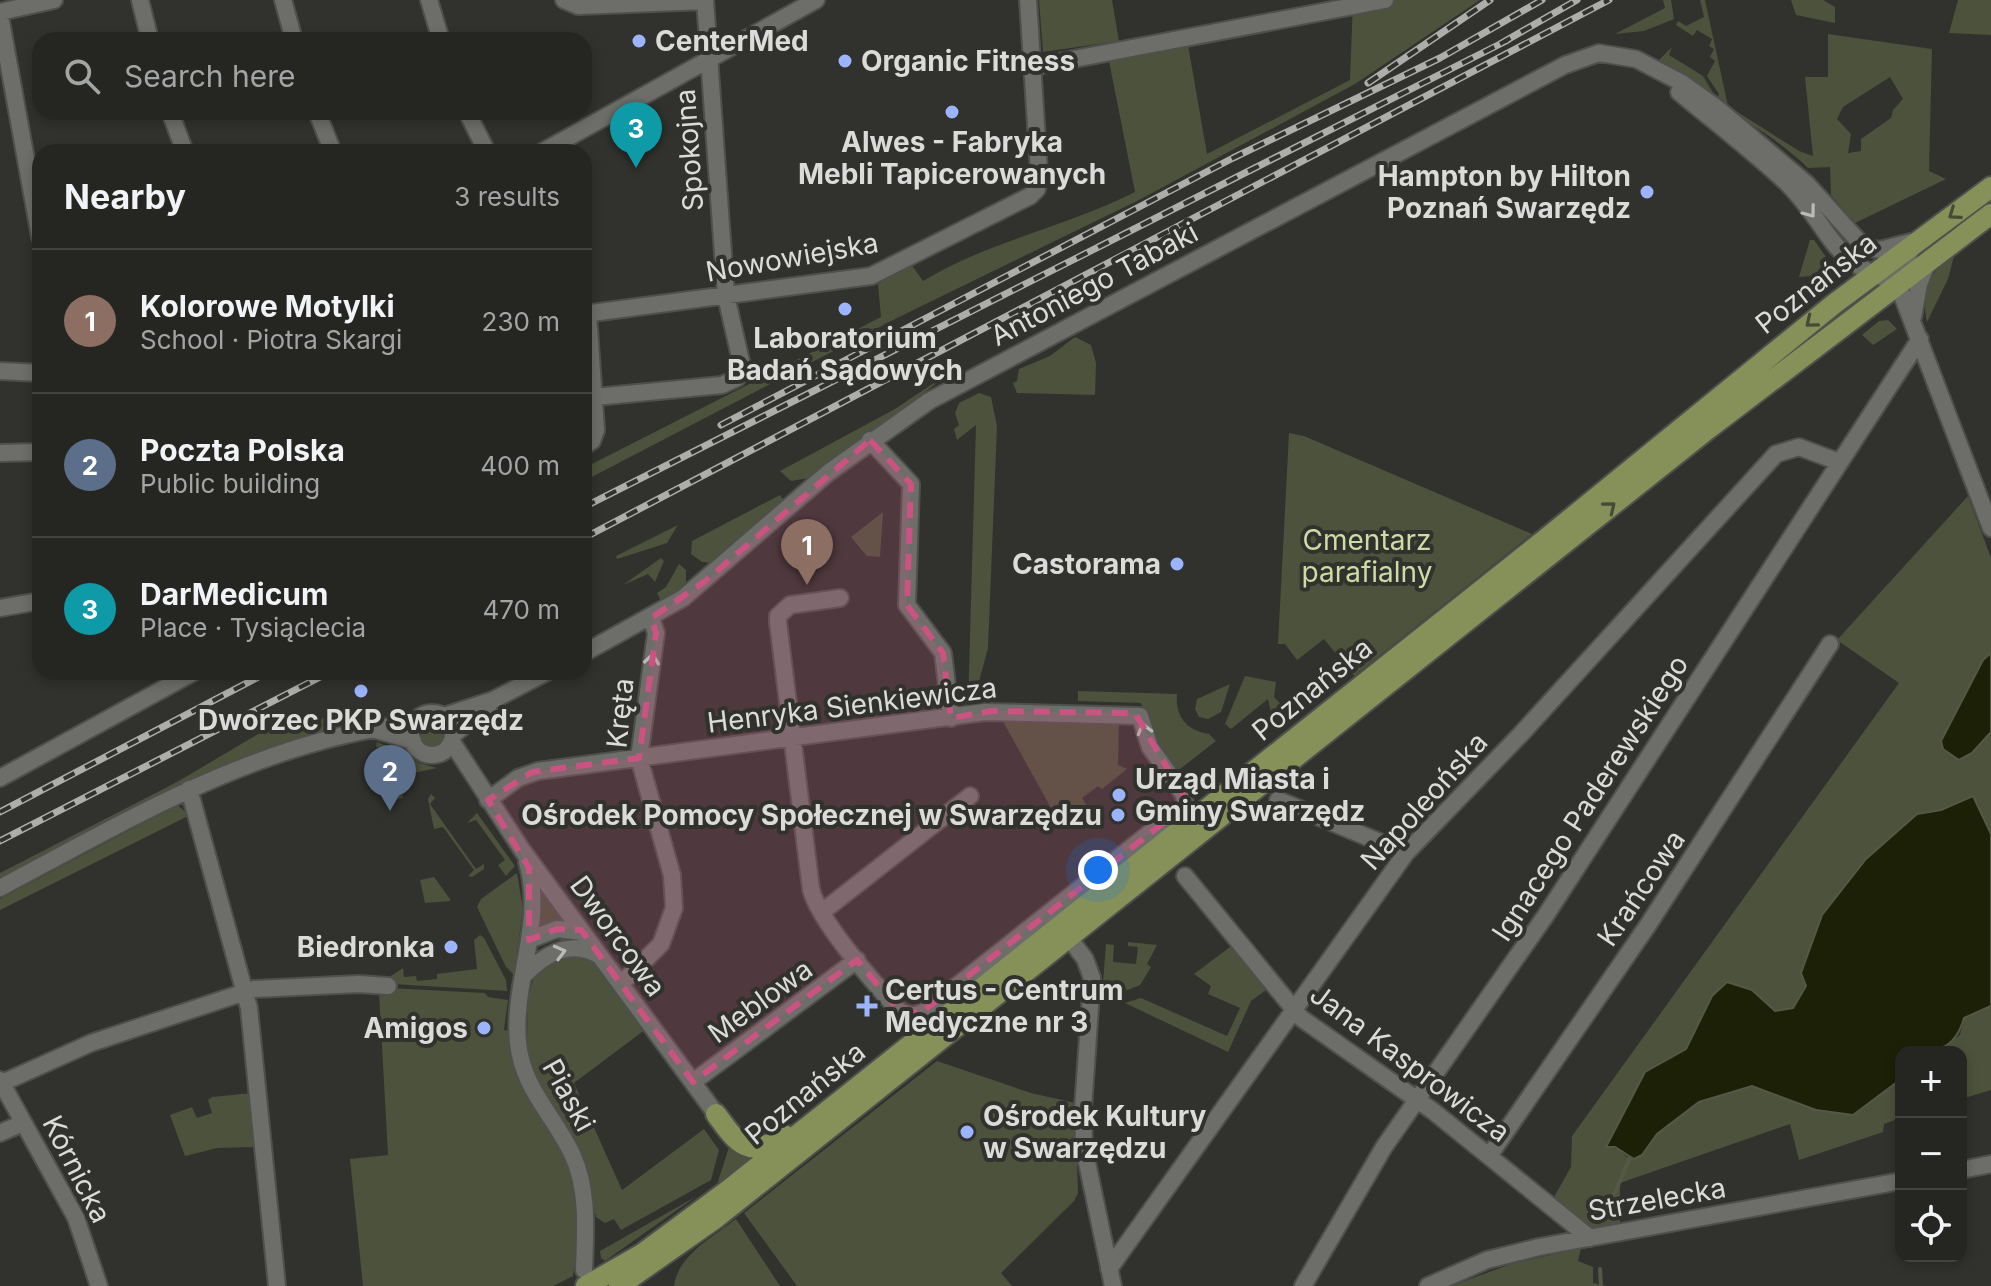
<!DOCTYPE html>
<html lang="en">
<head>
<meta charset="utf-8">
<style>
	:root { --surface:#252622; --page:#31322f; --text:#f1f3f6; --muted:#a3a5a5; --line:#424340; --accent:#9cb4fd }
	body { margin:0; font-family:Inter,sans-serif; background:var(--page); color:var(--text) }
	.controls { position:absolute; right:24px; bottom:24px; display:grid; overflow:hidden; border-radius:16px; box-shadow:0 4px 12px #0003 }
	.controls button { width:72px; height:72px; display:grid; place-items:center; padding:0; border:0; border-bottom:2px solid var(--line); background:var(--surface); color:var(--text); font:40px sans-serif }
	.you { position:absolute; left:1098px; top:870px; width:28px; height:28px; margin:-20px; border:6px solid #fff; border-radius:50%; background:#1a73e8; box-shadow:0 0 0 12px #1a73e833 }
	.badge { display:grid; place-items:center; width:52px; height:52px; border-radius:50%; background:var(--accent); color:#fff; font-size:26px; font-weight:700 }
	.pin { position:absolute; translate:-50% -66px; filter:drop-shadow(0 2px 4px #0008) }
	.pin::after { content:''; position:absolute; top:42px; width:28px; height:24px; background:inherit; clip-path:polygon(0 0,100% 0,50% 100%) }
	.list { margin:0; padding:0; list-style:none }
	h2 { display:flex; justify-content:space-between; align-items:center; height:104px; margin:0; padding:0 32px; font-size:34px }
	h2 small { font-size:26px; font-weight:400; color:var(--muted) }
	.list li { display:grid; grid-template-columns:52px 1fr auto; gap:24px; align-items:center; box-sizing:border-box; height:144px; padding:0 32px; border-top:2px solid var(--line) }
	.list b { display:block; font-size:30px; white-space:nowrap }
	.list p { margin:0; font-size:26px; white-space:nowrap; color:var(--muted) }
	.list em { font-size:26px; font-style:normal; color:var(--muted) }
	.icon { flex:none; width:44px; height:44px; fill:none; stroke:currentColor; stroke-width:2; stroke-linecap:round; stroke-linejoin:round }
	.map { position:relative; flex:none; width:1991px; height:1286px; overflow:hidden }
	.search { position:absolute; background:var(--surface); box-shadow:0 4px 12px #0003; left:32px; top:32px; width:560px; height:88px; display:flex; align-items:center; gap:20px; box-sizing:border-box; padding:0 28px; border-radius:24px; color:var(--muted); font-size:30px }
	.panel { position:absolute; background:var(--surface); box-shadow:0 4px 12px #0003; left:32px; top:144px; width:560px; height:536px; border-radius:24px }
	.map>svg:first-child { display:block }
</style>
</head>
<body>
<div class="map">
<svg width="1991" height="1286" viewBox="0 0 1991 1286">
	<rect width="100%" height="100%" fill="#31322e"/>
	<!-- green -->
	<path fill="#4c523b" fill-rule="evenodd" d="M1039,0H1112L1119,41L1043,52Z
		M1353,0H1480L1355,84L1139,200L897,318L584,481V468L881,317L878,284L911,264L923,281C989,241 1066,227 1135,192L1109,61L1188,45L1207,154L1350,80Z
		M1663,0H1671L1674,19L1644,31L1615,34L1665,8Z
		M1700,0H1705L1728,106L1799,151L1813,156L1805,77H1828V34L1932,49L1929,171L1946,179L1855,223L1831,195L1830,167L1808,168C1780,140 1749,125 1717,99L1719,94L1707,76L1715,61L1710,57L1714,49L1709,46L1712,39L1697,30L1693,36L1676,25L1678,21L1686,26L1704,17ZM1890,77L1903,99L1893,110L1891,118L1861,139V151L1848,153L1851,134L1837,119L1843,107Z
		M1791,0H1823L1835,7V23L1796,15Z
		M1958,0H1991V35L1949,33Z
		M1672,47L1669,55L1703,76L1715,96L1713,100L1660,65L1659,60Z
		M1810,240H1814L1833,267L1823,275L1799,277Z
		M1954,256L1948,279L1927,322C1921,296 1930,267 1954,256Z
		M1888,320L1897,329L1873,345L1862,335L1879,321Z
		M1075,337L1091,345L1096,363L1095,395L1017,393L1013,383L1017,381L1019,369L1050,356Z
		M968,360L809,478L791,481L780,471L895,409Z
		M979,393L991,397L997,426L988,648L972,708L968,707L976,425L957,440L954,429L959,425L955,413L959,403Z
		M1289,433L1304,436L1532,534L1354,676L1324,639L1297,660L1285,644H1278Z
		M780,495L784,501L712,563L702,562L691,554L692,541Z
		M1968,496L1991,558V653L1983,660L1959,760L1972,753L1991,732V834L1973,797L1941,810L1916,814L1813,945L1801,973L1806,986L1793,1008L1775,1011L1752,990L1712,996L1687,1049L1645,1072L1606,1147L1619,1149L1627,1157L1642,1155L1657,1134L1699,1102L1753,1086L1816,1110L1853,1115L1901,1079V1118L1884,1124L1883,1132L1799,1160L1790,1124L1620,1183V1223L1592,1228L1554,1197L1571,1167L1572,1136L1899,683L1837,640Z
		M883,512L880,557L867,556L851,537Z
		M678,525L667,543L617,559L616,556Z
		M661,558L664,561L655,582L648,574L623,585Z
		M679,564L686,570V583L662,603L657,593L666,587Z
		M1245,676L1276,682L1274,697L1285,708L1272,718L1268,699L1231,729L1225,724Z
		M1230,684L1221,712L1208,719L1199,717L1195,709L1197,699Z
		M1078,691L1177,694C1175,717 1187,731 1209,734L1216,741L1175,773L1158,752L1141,703L1078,701Z
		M340,709L347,721L359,718L351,724L224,768L0,882V873L177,782L287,717L295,732Z
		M1000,716L1119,718L1118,765L1127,769L1102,789L1098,786L1082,798L1087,806L1061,826Z
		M420 734a13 13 0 1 1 26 0a13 13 0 1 1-26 0Z
		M377,742L392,748L403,798L398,799L394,783L382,786L385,748L376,747Z
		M399,749L419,763L437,768L404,775Z
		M431,794L435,798L430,804L476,869L484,864V869L472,877L468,876L474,870L443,827L434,829L428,799Z
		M177,805L190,815L0,910V899Z
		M477,813L515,866L506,876L498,865L505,860L476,820L467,823Z
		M517,873L523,909L514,975L506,967L477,907L481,899Z
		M434,877L450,899V901L425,903L420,880Z
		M540,885L569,921L539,928Z
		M480,935L484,938L506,980L507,991L393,984L388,978L403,968L404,977L416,976L417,981L437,979V974L477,969L474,940Z
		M1128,942L1157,945L1147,964L1151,967L1140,985L1128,990L1103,982L1106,944L1114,945L1113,962L1136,964L1138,947L1128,946Z
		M1234,944L1269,988L1251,1001L1228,1052L1125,1003L1141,998L1227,1036L1240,1008L1208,994L1211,986L1194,974Z
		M575,954L594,961L646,1029L574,1083L622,1190L704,1129L719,1150L711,1180L621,1230L614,1219L605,1223L596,1217L583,1156L546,1100L533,1073L527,1042L528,1000L534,976L546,963Z
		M388,988L485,993L488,997L508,1000L504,1030L509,1031C511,1102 549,1114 570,1171C582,1204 577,1242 573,1276L553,1286H363L350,1159L388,1155L379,992Z
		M1991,1006V1090L1961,1099V1052H1937L1960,1035L1964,1018Z
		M937,1061L1031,1093L1075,1103L1078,1193L1074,1201L1001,1273L1012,1286H797L744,1213Z
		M252,1093L257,1147L217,1148L185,1156L170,1115L192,1107L197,1118L212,1113L208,1100L212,1097Z
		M730,1144L759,1155L715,1191Z
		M697,1196L605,1261L601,1258L600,1251Z
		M736,1219L780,1286H674C678,1255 713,1237 736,1219Z
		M1581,1248L1578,1261L1593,1267V1283L1607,1286H1451L1511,1264Z"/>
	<!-- water -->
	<path fill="#1b2007" stroke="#555846" stroke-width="2" d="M1991,653V732L1972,753L1959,760L1943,749L1941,741L1983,660Z
		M1973,796L1991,834V1006L1964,1018C1954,1053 1933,1052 1901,1052V1079L1853,1115L1816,1110L1752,1086L1699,1102L1657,1134L1642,1155L1634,1159L1615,1147H1606L1645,1072L1686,1049L1712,996L1727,982L1752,990L1775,1011L1793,1008L1806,986L1801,973L1822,915L1866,859L1917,814L1941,810Z"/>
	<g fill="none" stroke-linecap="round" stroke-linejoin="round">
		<!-- stream -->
		<path stroke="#555846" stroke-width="4" d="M1602,1222L1630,1158
			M1600,1269L1601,1286"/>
		<defs>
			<path id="minor" d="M140,0L150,40
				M283,0L294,40
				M429,0L441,40
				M564,0L578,6L705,1
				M0,12L54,0
				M0,16L40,237
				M1032,67L1385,0
				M1679,92C1715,122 1753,151 1787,183C1831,227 1830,265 1897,282
				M170,112L185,152
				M317,112L333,152
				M467,112L487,152
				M542,152L816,0
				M1912,247L1897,282L1991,528
				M584,314L871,276L1030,196L1037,189L1039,172L1028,0
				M1913,317L1919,284L1928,261
				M0,371L40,373
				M595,397L722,385L737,378L743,370L726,296L705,0
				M870,440L911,484L907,605L943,653L951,718
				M584,446L592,441L596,430L588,314
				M0,453L40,452
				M0,608L40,601
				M584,653L683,598L829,472L929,401L1565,65L1599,53L1636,59L1682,83L1717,108L1807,184L1864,247L1880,250L1911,242
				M411 734a21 21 0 1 1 42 0a21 21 0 1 1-42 0Z
				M444,716L493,700L547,672
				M373,729L413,741
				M454,734L489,705
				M452,742L522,850L716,1114
				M0,778L194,672
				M189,789L249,1008L277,1286
				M488,800L518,778L538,771L985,712L1140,716L1150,747L1184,795L1185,805L924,1012L913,1016L900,1012C876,985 819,922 811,889L778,622V616L790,605L840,598
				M1278,800L1406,853
				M527,862C545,923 512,982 518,1043C523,1090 555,1116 573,1156C589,1192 585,1232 584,1270
				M1185,876L1301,1018L1433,1111L1590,1238
				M0,888C131,818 264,739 414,723
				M822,912L970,796
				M1069,938L1085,959L1092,978L1083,1109L1084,1148L1113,1286
				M529,940L557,929L582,932
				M524,975C545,954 571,938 600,956
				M621,984L661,944L674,908L672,875L639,758L656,633L651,618
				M0,1080L76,1218L99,1286
				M693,1082L857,960
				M2,1083L91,1043L254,989L359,984L388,986
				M0,1133L23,1123
				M1489,1156L1648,925L1830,644
				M1961,1170L1991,1164
				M1109,1269L1406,853L1521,734L1776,454L1799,447L1839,462
				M1303,1286L1384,1147L1546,915L1920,339
				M1428,1286L1487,1260L1539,1247L1901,1181"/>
			<path id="major" d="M716,1114C737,1143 749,1161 784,1135
				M586,1286L642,1254L727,1191L1543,541L1834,304L1991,187
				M619,1286L716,1218L1708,429L1991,214"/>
		</defs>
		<!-- minor casing -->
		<use href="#minor" stroke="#4f504d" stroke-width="20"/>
		<!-- major casing -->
		<use href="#major" stroke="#4f504d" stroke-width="24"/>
		<!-- minor -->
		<use href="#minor" stroke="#6d6e6a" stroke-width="16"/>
		<!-- major -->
		<use href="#major" stroke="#859159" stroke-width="20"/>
		<defs>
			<path id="rail" d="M1500,44L1577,0
				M1368,83L1490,0
				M721,425L1233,158L1440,58L1542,0
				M584,507L1508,40
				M584,538L1609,0
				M0,812L268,672
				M0,841L330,672"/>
		</defs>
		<!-- rail casing -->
		<use href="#rail" stroke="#adaeab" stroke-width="7"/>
		<!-- rail -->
		<use href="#rail" stroke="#31322e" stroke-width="4" stroke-dasharray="12" stroke-linecap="butt"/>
	</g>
	<!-- one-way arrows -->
	<defs><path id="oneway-chevron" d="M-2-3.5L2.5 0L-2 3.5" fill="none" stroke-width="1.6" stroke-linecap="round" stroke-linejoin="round" transform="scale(2)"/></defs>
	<g stroke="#babbb8">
		<use href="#oneway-chevron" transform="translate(1810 212) rotate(53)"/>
		<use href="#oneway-chevron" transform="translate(652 659) rotate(-82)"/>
		<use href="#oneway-chevron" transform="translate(1144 729) rotate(-105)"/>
		<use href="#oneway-chevron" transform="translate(560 952) rotate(-15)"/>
	</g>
	<g stroke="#464a39">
		<use href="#oneway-chevron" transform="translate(1954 214) rotate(145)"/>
		<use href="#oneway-chevron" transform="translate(1811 322) rotate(141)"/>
		<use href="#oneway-chevron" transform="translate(1610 507) rotate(-39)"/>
	</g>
	<!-- marked area -->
	<path fill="#ca5381" fill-opacity="0.2" stroke="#ca5381" stroke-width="6" stroke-dasharray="16 10" stroke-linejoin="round" d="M870,440L911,484L907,605L943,653L951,718L991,711L1135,713L1185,798L1181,809L921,1013L900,1012L857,960L693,1082L581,930L557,929L529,940V868L488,800L532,772L639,758L656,633L651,618L704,582Z"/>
	<!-- markers -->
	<g fill="#9cb4fd" stroke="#31322e" stroke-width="3">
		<circle cx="639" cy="41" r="8"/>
		<circle cx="845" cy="61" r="8"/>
		<circle cx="952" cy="112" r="8"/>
		<circle cx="1647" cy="192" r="8"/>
		<circle cx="845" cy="309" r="8"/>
		<circle cx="1177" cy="564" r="8"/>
		<circle cx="361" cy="691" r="8"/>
		<circle cx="1119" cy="795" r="8"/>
		<circle cx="1118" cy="815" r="8"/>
		<circle cx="451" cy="947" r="8"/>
		<path d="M863 994h8v8h8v8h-8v8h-8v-8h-8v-8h8z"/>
		<circle cx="484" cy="1028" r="8"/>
		<circle cx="967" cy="1132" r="8"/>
	</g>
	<g text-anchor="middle" stroke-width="8" stroke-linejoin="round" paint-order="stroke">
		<!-- poi labels -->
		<g font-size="28" font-weight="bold" fill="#dbdcda" stroke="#31322e" text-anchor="start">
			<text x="655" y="51">CenterMed</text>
			<text x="861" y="71">Organic Fitness</text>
			<text x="952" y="152" text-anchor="middle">Alwes - Fabryka<tspan x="952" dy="32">Mebli Tapicerowanych</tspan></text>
			<text x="1631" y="186" text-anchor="end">Hampton by Hilton<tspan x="1631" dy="32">Poznań Swarzędz</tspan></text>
			<text x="845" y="348" text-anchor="middle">Laboratorium<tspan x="845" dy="32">Badań Sądowych</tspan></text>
			<text x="1161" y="574" text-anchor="end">Castorama</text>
			<text x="361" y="730" text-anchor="middle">Dworzec PKP Swarzędz</text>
			<text x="1135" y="789">Urząd Miasta i<tspan x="1135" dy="32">Gminy Swarzędz</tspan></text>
			<text x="1102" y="825" text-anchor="end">Ośrodek Pomocy Społecznej w Swarzędzu</text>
			<text x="435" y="957" text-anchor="end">Biedronka</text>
			<text x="885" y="1000">Certus - Centrum<tspan x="885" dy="32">Medyczne nr 3</tspan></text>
			<text x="468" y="1038" text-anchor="end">Amigos</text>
			<text x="983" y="1126">Ośrodek Kultury<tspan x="983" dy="32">w Swarzędzu</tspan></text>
		</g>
		<!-- street labels -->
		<g font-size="28" fill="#dbdcda" stroke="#31322e">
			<text transform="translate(689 150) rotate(-94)" y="10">Spokojna</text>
			<text transform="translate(792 257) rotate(-10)" y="10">Nowowiejska</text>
			<text transform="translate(1816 283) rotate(-38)" y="10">Poznańska</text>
			<text transform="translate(1094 284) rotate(-28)" y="10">Antoniego Tabaki</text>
			<text transform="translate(1312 689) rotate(-39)" y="10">Poznańska</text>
			<text transform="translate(852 705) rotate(-7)" y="10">Henryka Sienkiewicza</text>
			<text transform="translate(620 713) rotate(-84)" y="10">Kręta</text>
			<text transform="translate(1590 798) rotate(-57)" y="10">Ignacego Paderewskiego</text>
			<text transform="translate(1424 801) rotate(-48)" y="10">Napoleońska</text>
			<text transform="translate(1641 888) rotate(-56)" y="10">Krańcowa</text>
			<text transform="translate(618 936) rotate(54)" y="10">Dworcowa</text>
			<text transform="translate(760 1001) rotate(-36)" y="10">Meblowa</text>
			<text transform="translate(1410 1063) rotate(37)" y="10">Jana Kasprowicza</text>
			<text transform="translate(805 1093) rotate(-39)" y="10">Poznańska</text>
			<text transform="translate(569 1095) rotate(61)" y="10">Piaski</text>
			<text transform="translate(77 1169) rotate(63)" y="10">Kórnicka</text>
			<text transform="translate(1657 1199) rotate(-10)" y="10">Strzelecka</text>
		</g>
		<!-- park labels -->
		<g font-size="28" fill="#cddba5" stroke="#31322e">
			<text x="1367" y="550">Cmentarz<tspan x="1367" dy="32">parafialny</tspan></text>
		</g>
	</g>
</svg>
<div class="controls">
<button>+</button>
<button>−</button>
<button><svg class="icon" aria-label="locate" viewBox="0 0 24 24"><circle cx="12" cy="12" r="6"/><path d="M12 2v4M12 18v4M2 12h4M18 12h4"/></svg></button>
</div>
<div class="you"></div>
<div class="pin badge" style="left:807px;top:585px;background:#8d6e63">1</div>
<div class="pin badge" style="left:390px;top:811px;background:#5c6f8a">2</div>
<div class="pin badge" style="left:636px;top:168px;background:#0f9aa8">3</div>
<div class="search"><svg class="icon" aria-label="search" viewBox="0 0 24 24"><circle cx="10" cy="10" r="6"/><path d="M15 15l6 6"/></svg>Search here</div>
<section class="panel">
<h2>Nearby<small>3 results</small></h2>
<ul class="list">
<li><span class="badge" style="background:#8d6e63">1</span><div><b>Kolorowe Motylki</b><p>School · Piotra Skargi</p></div><em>230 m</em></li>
<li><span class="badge" style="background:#5c6f8a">2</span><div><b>Poczta Polska</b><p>Public building</p></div><em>400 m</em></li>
<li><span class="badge" style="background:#0f9aa8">3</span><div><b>DarMedicum</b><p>Place · Tysiąclecia</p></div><em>470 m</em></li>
</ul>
</section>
</div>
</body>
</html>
